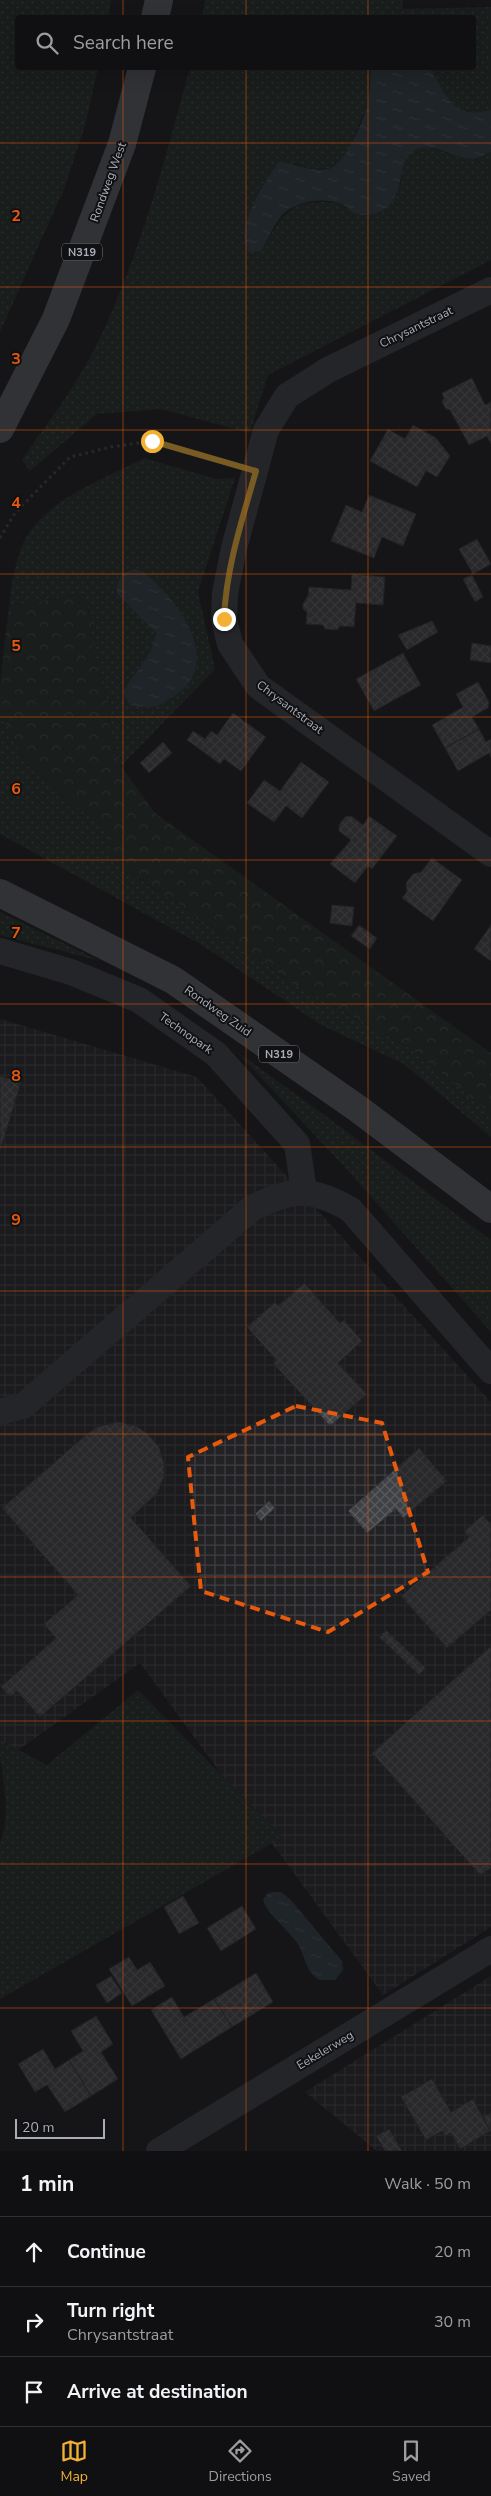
<!DOCTYPE html>
<html lang="en">
<head>
<meta charset="utf-8">
<style>
	:root { --surface:#101012; --page:#19191b; --text:#f1f3f6; --muted:#9c9d9f; --line:#303032; --accent:#f2b134 }
	body { margin:0; font-family:"Nunito Sans",sans-serif; background:var(--page); color:var(--text) }
	.scale { position:absolute; left:15px; bottom:12px; width:90px; box-sizing:border-box; padding-left:5px; border:2px solid #a8adb8; border-top:0; font-size:14px; line-height:18px; white-space:nowrap; color:#a8adb8; -webkit-text-stroke:4px #111113; paint-order:stroke }
	.stop { position:absolute; width:15px; height:15px; margin:-11px; border:4px solid #f2b134; border-radius:50%; background:#fff }
	.stop.end { background:#f2b134; border-color:#fff; box-shadow:0 1px 5px #0008 }
	.list { margin:0; padding:0; list-style:none }
	h2 { display:flex; justify-content:space-between; align-items:center; height:65px; margin:0; padding:0 20px; font-size:21px }
	h2 small { font-size:16px; font-weight:400; color:var(--muted) }
	.list li { display:grid; grid-template-columns:32px 1fr auto; gap:15px; align-items:center; box-sizing:border-box; height:70px; padding:0 20px; border-top:1px solid var(--line) }
	.list b { display:block; font-size:19px; white-space:nowrap }
	.list p { margin:0; font-size:16px; white-space:nowrap; color:var(--muted) }
	.list em { font-size:16px; font-style:normal; color:var(--muted) }
	.icon { flex:none; width:28px; height:28px; fill:none; stroke:currentColor; stroke-width:2; stroke-linecap:round; stroke-linejoin:round }
	.map { position:relative; flex:none; width:491px; height:2151px; overflow:hidden }
	.search { position:absolute; background:var(--surface); box-shadow:0 5px 20px #0002; left:15px; right:15px; top:15px; height:55px; display:flex; align-items:center; gap:12px; box-sizing:border-box; padding:0 18px; border-radius:5px; color:var(--muted); font-size:19px }
	.sheet { height:275px; background:var(--surface) }
	nav { display:flex; justify-content:space-around; align-items:center; box-sizing:border-box; height:70px; border-top:1px solid var(--line); background:var(--surface); font-size:14px; color:var(--muted) }
	nav a { display:grid; justify-items:center; gap:2px }
	nav .on { color:var(--accent) }
	.map>svg:first-child { display:block }
</style>
</head>
<body>
<div class="map">
<svg width="491" height="2151" viewBox="0 0 491 2151">
	<defs>
		<pattern id="industrial-grid" width="8" height="8" patternUnits="userSpaceOnUse" patternTransform="scale(1.25)"><rect width="8" height="8" fill="#222225"/><path d="M0 4h8M4 0v8" fill="none" stroke="#3f3f43"/></pattern>
		<pattern id="green-dots" width="8" height="8" patternUnits="userSpaceOnUse" patternTransform="scale(1.25)"><rect width="8" height="8" fill="#1e261f"/><path d="M2 2h.1M6 6h.1" fill="none" stroke="#3c433d" stroke-width="1.8" stroke-linecap="round"/></pattern>
		<pattern id="forest-crowns" width="20" height="18" patternUnits="userSpaceOnUse" patternTransform="scale(1.25)"><rect width="20" height="18" fill="#1e261f"/><path d="M2 6a3 3 0 1 1 6 0M12 15a3 3 0 1 1 6 0" fill="none" stroke="#3c433d"/></pattern>
		<pattern id="water-ripples" width="26" height="14" patternUnits="userSpaceOnUse" patternTransform="scale(1.25)"><rect width="26" height="14" fill="#2c353c"/><path d="M2 4q2-2 4 0t4 0M15 11q2-2 4 0t4 0" fill="none" stroke="#485056"/></pattern>
		<pattern id="building-cross-hatch" width="8" height="8" patternUnits="userSpaceOnUse" patternTransform="scale(1.25)"><rect width="8" height="8" fill="#404145"/><path d="M0 0l8 8M0 8l8-8" fill="none" stroke="#595a5e"/></pattern>
	</defs>
	<rect width="100%" height="100%" fill="#161618"/>
	<!-- industrial -->
	<path fill="url(#industrial-grid)" d="M0,1019L197,1077L491,1402V1927L383,1995L140,1663L0,1763Z
		M491,1976V2151H377L305,2092Z"/>
	<!-- green -->
	<path fill="url(#green-dots)" fill-rule="evenodd" d="M0,0H111L109,17L18,18V68H98L85,126L64,189L0,332Z
		M205,0H402L403,9L491,7V110C450,121 448,94 429,68H474V18H202Z
		M190,68H371L368,103L346,157L331,168L312,169L293,163L261,251C280,222 283,202 322,202C335,202 343,204 353,213L401,183C402,176 402,166 405,159C418,132 453,160 473,159C479,159 486,154 491,152V260L268,375L250,433L161,409L97,414L30,471L22,460C46,425 73,390 93,352C138,263 164,163 190,68Z
		M144,458L216,479L235,478L198,592L215,669L121,766L110,733L109,706L93,653L91,622L84,594L9,606C12,582 16,550 31,530C58,494 107,478 144,458ZM117,594L197,662L134,674L152,651L156,632Z
		M0,708L20,752L70,802L109,829L111,860L198,917L296,985L413,1050L491,1114V1137L404,1064L321,1025L202,945L0,834Z
		M0,912L100,961L0,935Z
		M237,1052C323,1112 406,1177 491,1240V1332L342,1164Z
		M138,1690L283,1837L0,1999V1843C13,1811 0,1773 0,1740L47,1765Z"/>
	<!-- forest -->
	<path fill="url(#forest-crowns)" d="M84,594L91,622L93,653L109,706L110,733L121,766L155,813L491,1053V1114L413,1050L296,985L198,917L111,860L108,829L70,802L20,752L3,717L0,708V684L9,606Z"/>
	<!-- water -->
	<path fill="url(#water-ripples)" d="M371,68H429C448,94 450,121 491,110V152C486,154 479,158 473,159C455,160 440,144 421,148C392,154 411,195 381,211C373,215 361,217 352,212C349,210 347,207 343,205C325,196 296,201 282,215C274,224 268,240 261,251L248,252C234,225 265,184 278,162C295,163 315,174 331,168C346,162 365,118 368,102C370,91 370,79 371,68Z
		M136,569C148,574 154,581 163,590C190,619 218,670 173,697C168,699 162,705 156,706C148,708 138,706 130,706L123,691L151,651L156,633L117,594C117,579 121,572 136,569Z
		M273,1892H281L290,1899L342,1961L343,1970L335,1980H320C306,1973 305,1956 298,1944C289,1931 266,1912 263,1900L267,1894Z"/>
	<!-- building -->
	<path fill="url(#building-cross-hatch)" stroke="#303034" d="M472,378L485,405L491,402V444L487,436L469,445L450,410L446,409L442,402L444,398L442,393Z
		M413,425L436,438L450,456L437,477L426,471L417,487L370,461L388,429L405,439Z
		M369,495L416,514L403,546L382,537L374,558L331,541L346,505L362,512Z
		M477,539L491,564L473,574L459,549Z
		M352,574L385,577L383,605L356,603L354,627L340,626L337,630L325,629L323,625L306,624L307,612L303,609V604L308,596L309,587L351,590Z
		M472,575L483,597L475,602L463,579Z
		M432,621L438,632L407,650L398,635Z
		M472,643L491,646V663L470,660Z
		M403,653L421,685L374,711L356,679Z
		M478,682L489,702L488,708L472,717L479,729L445,748L432,725L463,707L456,694Z
		M233,713L266,737L241,771L224,759L220,764L187,740L193,731L205,739L211,731L217,735Z
		M479,729L486,742L491,739V757L489,753L458,771L445,748Z
		M163,742L172,753L149,773L140,763Z
		M301,762L329,782L302,818L286,806L274,822L247,803L264,780L280,791Z
		M351,816L363,825L369,816L397,836L372,869L368,866L355,883L330,864L351,840L339,831V825L345,817Z
		M432,858L462,880L433,921L402,898L407,892L406,883L413,874L421,872Z
		M332,905L354,907L352,926L330,923Z
		M359,925L377,938L370,949L351,936Z
		M491,925V961L474,949Z
		M0,1076L21,1082L0,1151Z
		M304,1283L340,1323L344,1320L362,1341L338,1363L367,1394L330,1426L273,1363L276,1360L247,1327L275,1302L278,1306Z
		M118,1422L134,1425L147,1433L159,1447L164,1463V1476L158,1492L131,1518L191,1586L40,1717L17,1691L10,1697L1,1687L56,1638L44,1624L78,1595L2,1508L87,1434L99,1426Z
		M419,1448L447,1481L403,1518L396,1509L367,1533L348,1511Z
		M269,1501L275,1508L261,1521L255,1514Z
		M483,1515L491,1524V1610L447,1648L401,1596L469,1537L464,1531Z
		M386,1630L426,1668L419,1675L379,1637Z
		M491,1646V1868L480,1875L372,1753Z
		M183,1896L199,1923L179,1934L164,1907Z
		M242,1906L256,1929L221,1951L207,1928Z
		M129,1957L137,1970L150,1962L165,1986L132,2006L109,1969Z
		M256,1973L273,2002L232,2027L214,1999Z
		M111,1976L122,1993L107,2003L96,1985Z
		M172,1997L184,2017L214,1999L232,2027L181,2059L151,2010Z
		M96,2016L113,2044L101,2052L118,2079L91,2096L69,2060L83,2051L71,2031Z
		M43,2049L55,2069L69,2060L91,2096L65,2112L47,2085L35,2092L18,2064Z
		M432,2079L451,2112L473,2099L490,2131L460,2149L451,2133L445,2136L442,2131L426,2140L401,2097Z
		M491,2113V2132L483,2117Z
		M389,2129L402,2151H385L376,2136Z"/>
	<g fill="none" stroke-linecap="round" stroke-linejoin="round">
		<!-- path -->
		<path stroke="#3d3f44" stroke-width="3" stroke-dasharray="2.5 4" stroke-linecap="butt" d="M0,538L15,513L70,457L111,447L152,441L227,462"/>
		<!-- minor -->
		<path stroke="#37383d" stroke-width="26" d="M491,290L328,370L287,396L266,430L234,548L225,593L224,619L230,644L258,686L491,854
			M0,951L71,972L139,1000L216,1054L297,1144L304,1191
			M0,1412L23,1406L252,1208C293,1188 312,1187 351,1210L491,1371
			M159,2151L491,1949"/>
		<!-- primary -->
		<path stroke="#53555c" stroke-width="28" d="M155,18L159,0
			M0,429L56,319L122,144L142,68
			M0,893L173,980L357,1108L491,1209"/>
	</g>
	<g fill="none" stroke-linecap="round" stroke-linejoin="round">
		<!-- route -->
		<path stroke="#f2b134" stroke-width="6" d="M152,441L256,471C242,520 226,568 224,619"/>
	</g>
	<!-- marked area -->
	<path d="M0 0H491V2151H0ZM296,1406L382,1423L428,1572L328,1632L201,1591L188,1457Z" fill="#161618" fill-opacity=".55" fill-rule="evenodd"/>
	<path fill="none" stroke="#e8590c" stroke-width="4" stroke-dasharray="10 6" stroke-linejoin="round" d="M296,1406L382,1423L428,1572L328,1632L201,1591L188,1457Z"/>
	<!-- grid -->
	<path fill="none" stroke="#e8590c" stroke-width="1" stroke-opacity="0.55" d="M123,0V18M246,0V18M368,0V18M123,68V2151M246,68V2151M368,68V2151M0,143H491M0,287H491M0,430H491M0,574H491M0,717H491M0,860H491M0,1004H491M0,1147H491M0,1291H491M0,1434H491M0,1577H491M0,1721H491M0,1864H491M0,2008H491"/>
	<g text-anchor="middle" stroke-width="4" stroke-linejoin="round" paint-order="stroke">
		<!-- shield labels -->
		<g fill="#111113" stroke="#7b7e86" stroke-width="1">
			<rect x="62" y="243.5" width="40" height="17" rx="4"/>
			<rect x="259" y="1045.5" width="40" height="17" rx="4"/>
		</g>
		<g font-size="11" font-weight="bold" fill="#a8adb8">
			<text x="82" y="256">N319</text>
			<text x="279" y="1058">N319</text>
		</g>
		<!-- street labels -->
		<g font-size="12" fill="#a8adb8" stroke="#111113">
			<text transform="translate(108 182) rotate(-70)" y="4">Rondweg West</text>
			<text transform="translate(416 327) rotate(-26)" y="4">Chrysantstraat</text>
			<text transform="translate(290 707) rotate(37)" y="4">Chrysantstraat</text>
			<text transform="translate(218 1011) rotate(35)" y="4">Rondweg Zuid</text>
			<text transform="translate(186 1033) rotate(35)" y="4">Technopark</text>
			<text transform="translate(325 2050) rotate(-31)" y="4">Eekelerweg</text>
		</g>
	</g>
	<g font-size="16" text-anchor="middle" font-weight="bold" fill="#e8590c" stroke="#111113" stroke-width="4" stroke-linejoin="round" paint-order="stroke">
		<text x="16" y="221">2</text>
		<text x="16" y="364">3</text>
		<text x="16" y="508">4</text>
		<text x="16" y="651">5</text>
		<text x="16" y="794">6</text>
		<text x="16" y="938">7</text>
		<text x="16" y="1081">8</text>
		<text x="16" y="1225">9</text>
	</g>
</svg>
<div class="scale">20 m</div>
<div class="stop" style="left:152px;top:441px"></div>
<div class="stop end" style="left:224px;top:619px"></div>
<div class="search"><svg class="icon" aria-label="search" viewBox="0 0 24 24"><circle cx="10" cy="10" r="6"/><path d="M15 15l6 6"/></svg>Search here</div>
</div>
<section class="sheet">
<h2>1 min<small>Walk · 50 m</small></h2>
<ul class="list">
<li><svg class="icon" aria-label="ahead" viewBox="0 0 24 24"><path d="M12 20V5M6 11l6-6 6 6"/></svg><div><b>Continue</b></div><em>20 m</em></li>
<li><svg class="icon" aria-label="right" viewBox="0 0 24 24"><path d="M7 20v-9h11M14 6l5 5-5 5"/></svg><div><b>Turn right</b><p>Chrysantstraat</p></div><em>30 m</em></li>
<li><svg class="icon" aria-label="arrive" viewBox="0 0 24 24"><path d="M6 21V4h12l-3 4 3 4H6"/></svg><div><b>Arrive at destination</b></div></li>
</ul>
</section>
<nav>
<a class="on"><svg class="icon" aria-label="map" viewBox="0 0 24 24"><path d="M3 6l6-2 6 2 6-2v14l-6 2-6-2-6 2zM9 4v14M15 6v14"/></svg>Map</a>
<a><svg class="icon" aria-label="directions" viewBox="0 0 24 24"><path d="M12 3l9 9-9 9-9-9zM9 14v-3h6M13 9l2 2-2 2"/></svg>Directions</a>
<a><svg class="icon" aria-label="saved" viewBox="0 0 24 24"><path d="M7 4h10v16l-5-4-5 4z"/></svg>Saved</a>
</nav>
</body>
</html>
